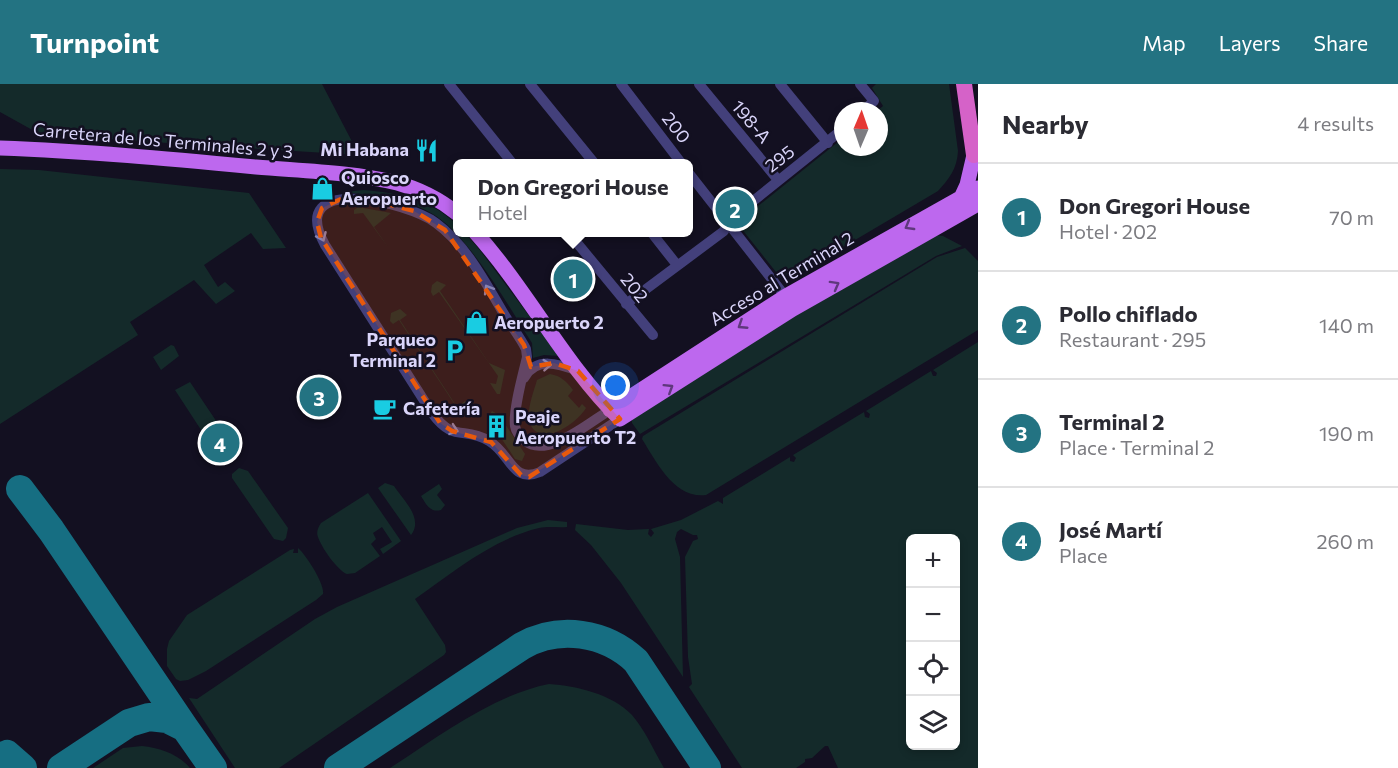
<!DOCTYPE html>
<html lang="en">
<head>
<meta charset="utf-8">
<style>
	:root { --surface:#fff; --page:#f2f2f3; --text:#2b2b33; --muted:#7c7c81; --line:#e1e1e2; --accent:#237382 }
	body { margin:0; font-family:Commissioner,sans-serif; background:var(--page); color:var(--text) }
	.controls { position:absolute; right:18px; bottom:18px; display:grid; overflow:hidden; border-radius:9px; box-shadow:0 3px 9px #0003 }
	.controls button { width:54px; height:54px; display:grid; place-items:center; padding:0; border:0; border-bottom:2px solid var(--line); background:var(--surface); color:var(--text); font:30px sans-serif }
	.compass { position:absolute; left:834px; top:18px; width:54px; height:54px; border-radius:50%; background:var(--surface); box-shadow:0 3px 9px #0003; rotate:2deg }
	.you { position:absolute; left:616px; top:302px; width:21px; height:21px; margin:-15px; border:4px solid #fff; border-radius:50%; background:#1a73e8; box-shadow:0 0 0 9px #1a73e833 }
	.badge { display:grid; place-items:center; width:39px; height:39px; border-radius:50%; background:var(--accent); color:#fff; font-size:20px; font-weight:700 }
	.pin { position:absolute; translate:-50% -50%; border:3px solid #fff; box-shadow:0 2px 6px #0006 }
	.popup { position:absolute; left:453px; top:75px; width:240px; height:78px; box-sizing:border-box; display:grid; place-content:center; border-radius:9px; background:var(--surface); filter:drop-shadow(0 2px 4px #0005); font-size:20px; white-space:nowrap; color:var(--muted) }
	.popup b { font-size:22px; color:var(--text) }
	.popup::after { content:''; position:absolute; left:50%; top:100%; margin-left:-12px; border:12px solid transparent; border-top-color:var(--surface) }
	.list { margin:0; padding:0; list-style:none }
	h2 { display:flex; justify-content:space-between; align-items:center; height:78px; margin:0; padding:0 24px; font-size:26px }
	h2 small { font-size:20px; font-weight:400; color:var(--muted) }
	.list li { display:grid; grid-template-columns:39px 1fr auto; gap:18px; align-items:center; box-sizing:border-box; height:108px; padding:0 24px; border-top:2px solid var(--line) }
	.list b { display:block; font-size:22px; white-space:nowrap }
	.list p { margin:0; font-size:20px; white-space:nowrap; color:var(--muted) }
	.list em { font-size:20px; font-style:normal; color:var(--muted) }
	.icon { flex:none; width:33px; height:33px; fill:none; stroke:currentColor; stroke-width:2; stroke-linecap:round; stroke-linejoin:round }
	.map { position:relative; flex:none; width:978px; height:684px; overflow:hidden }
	header { display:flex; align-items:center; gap:36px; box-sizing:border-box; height:84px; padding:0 30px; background:var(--accent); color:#fff }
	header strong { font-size:28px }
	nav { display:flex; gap:33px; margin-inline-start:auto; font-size:21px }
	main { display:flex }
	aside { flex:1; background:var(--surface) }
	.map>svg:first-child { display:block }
</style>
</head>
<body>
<header>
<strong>Turnpoint</strong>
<nav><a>Map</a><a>Layers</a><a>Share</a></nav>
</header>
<main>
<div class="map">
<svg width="978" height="684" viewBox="0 0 978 684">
	<rect width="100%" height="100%" fill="#131021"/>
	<!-- green -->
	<path fill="#142a2a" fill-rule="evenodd" d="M0,0H322L359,71L120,56L36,48L0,28Z
		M876,0H949L958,67C957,85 949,95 938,107L784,198L737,139L843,54V63H879V27H877L883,22L872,4Z
		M0,85L39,86L249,109L286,164L263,165L251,149L204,181L218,203L225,198L235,207L216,220L194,196L130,238L138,251L0,340Z
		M363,106C398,109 431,115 457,141L458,148L465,149L479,165L559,272L544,271L533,274L532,259C508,222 468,149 431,129C405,114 374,112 346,108Z
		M358,123L391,129L374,143L388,163L363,129L354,130V126Z
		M934,151L943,152L962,162L936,172L640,350L632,339V335L814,218Z
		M965,164L978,177V246L706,411C674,415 656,377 642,355L643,352L937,173Z
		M437,197L446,201L440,207L489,279L505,286L500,310H497L490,299L496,300L498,292L439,208L433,212L431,208L432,201Z
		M400,225L407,231L400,236L457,323L465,317L473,328L471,330L450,328L457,324L399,236L393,240L390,237L391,229Z
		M978,258V684H838L828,662H825L812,674L805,675V678L796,684H742L689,603L692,600L688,573L685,473L693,457L698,455L697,451H693L681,445L677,448L675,455L680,473L683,593L621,499L591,461L575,446L576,440L628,446L649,445L648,450L651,453L654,449L651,445L681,436L718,417L723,420V414L790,373V377L794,378L796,374L793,371L864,328L865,333L869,334L870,330L866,327L931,287L933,292H936L937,289L933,286ZM910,454H956V662H910Z
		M171,261L174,262L179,272L161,286L153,273Z
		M550,290C561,292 566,297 573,306L568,312L579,324L582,320L586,324C578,337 559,350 544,351C518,345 532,314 537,296Z
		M190,298L235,365L232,376L227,378L220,375L175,306Z
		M492,327L499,331L525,370L522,377L515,375L490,337L488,333Z
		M239,384L248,387L288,444L286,454L283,457L274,455L232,394V390Z
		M385,399L394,402C403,416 424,434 411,451L378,404Z
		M439,400L442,405L437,411L445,421L441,426C430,429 426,420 421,412Z
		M368,409L401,457L383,470L380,465L392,458L382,443L373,449L376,455L371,460L380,472L355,489L347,490C338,487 321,463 318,453C316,448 318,444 321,439Z
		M548,436L567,438V443C558,444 549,442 539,444C493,455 453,488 415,515L445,561L446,568L444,571L279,684H235L189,614L197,615L315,535L337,523L517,444Z
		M298,464C306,471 325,500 323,510L316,516L206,587L188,596L180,597L176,595L167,582V565L169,557L187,531L290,466L294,465L293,469H298Z
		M549,600C577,602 612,610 632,631C645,646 654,667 664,684H390C438,653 493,611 549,600Z
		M142,662C160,664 178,670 190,684H93L123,664Z"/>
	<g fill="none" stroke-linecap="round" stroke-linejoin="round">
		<!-- taxiway -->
		<path stroke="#166e82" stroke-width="28" d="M20,405L51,446L185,644
			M13,684L7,670L23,684
			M61,684L129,639L149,633L167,635L185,644L213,684
			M338,684L522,562C559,541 605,548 636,577L707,684"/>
		<!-- minor -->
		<path stroke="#43407b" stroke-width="10" d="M449,0L513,80
			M530,0L595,80
			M621,0L682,80
			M699,0L778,96
			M780,0L828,59
			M860,0L874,17L863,27
			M688,88L789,217
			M568,148L653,251
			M651,148L677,181
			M626,220L724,147L727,138L843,45
			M524,294C536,272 559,280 578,287
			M610,326C590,338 547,375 525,357C520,353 516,348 515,342C513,325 523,291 527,273L526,265C520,253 511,242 504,230C485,198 467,162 436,139C408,118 285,88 325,161L432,329C454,359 464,342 489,357C511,370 512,400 540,388L620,335"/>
		<!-- primary -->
		<path stroke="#bd68ee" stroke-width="15" d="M0,64C85,67 171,75 256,83C302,87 351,88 397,99C420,105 439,115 458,130
			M961,114L967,101L974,71
			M475,148C528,207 564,280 620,335L793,225L978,120
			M610,326L786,212L978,104"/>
		<!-- trunk -->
		<path stroke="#d562c8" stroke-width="16" d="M964,0L974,71"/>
	</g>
	<!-- one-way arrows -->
	<defs><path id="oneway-chevron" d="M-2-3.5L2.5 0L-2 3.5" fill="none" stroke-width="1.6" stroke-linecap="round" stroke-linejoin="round" transform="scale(1.5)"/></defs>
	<g stroke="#5f387d">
		<use href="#oneway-chevron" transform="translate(909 142) rotate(150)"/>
		<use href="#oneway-chevron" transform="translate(835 201) rotate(-29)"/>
		<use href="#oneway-chevron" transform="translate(742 241) rotate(147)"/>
		<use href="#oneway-chevron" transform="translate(669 304) rotate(-32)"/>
	</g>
	<g stroke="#8783b4">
		<use href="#oneway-chevron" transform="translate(322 153) rotate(66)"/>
		<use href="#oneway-chevron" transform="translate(488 205) rotate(-121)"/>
		<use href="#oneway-chevron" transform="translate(547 281) rotate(-4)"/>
		<use href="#oneway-chevron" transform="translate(454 346) rotate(19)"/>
	</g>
	<!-- marked area -->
	<path fill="#e8590c" fill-opacity="0.2" stroke="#e8590c" stroke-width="4.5" stroke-dasharray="12 8" stroke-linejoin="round" d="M343,114L371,116L414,127L445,146L524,261L531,283L554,279L578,287L620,335L529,393L521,391L491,358L452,347L440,339L321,154L317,138L322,124Z"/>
	<!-- icons -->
	<defs>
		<symbol id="restaurant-bare" viewBox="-9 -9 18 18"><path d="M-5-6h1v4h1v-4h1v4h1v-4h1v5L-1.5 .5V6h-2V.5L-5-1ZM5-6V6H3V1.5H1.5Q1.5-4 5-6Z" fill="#19cce2" stroke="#131021" stroke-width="2.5" paint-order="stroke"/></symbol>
		<symbol id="shop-bare" viewBox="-9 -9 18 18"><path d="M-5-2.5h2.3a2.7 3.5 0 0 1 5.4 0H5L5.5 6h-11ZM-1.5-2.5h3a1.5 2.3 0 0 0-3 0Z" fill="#19cce2" stroke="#131021" stroke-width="2.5" paint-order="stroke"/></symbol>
		<symbol id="parking-bare" viewBox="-9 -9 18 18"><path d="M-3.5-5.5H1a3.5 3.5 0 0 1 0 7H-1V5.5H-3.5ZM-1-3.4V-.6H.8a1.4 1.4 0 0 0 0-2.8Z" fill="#19cce2" stroke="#131021" stroke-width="2.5" paint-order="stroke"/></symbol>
		<symbol id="cafe-bare" viewBox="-9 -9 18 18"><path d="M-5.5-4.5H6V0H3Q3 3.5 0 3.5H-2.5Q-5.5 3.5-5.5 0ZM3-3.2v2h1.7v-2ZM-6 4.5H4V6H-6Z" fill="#19cce2" stroke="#131021" stroke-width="2.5" paint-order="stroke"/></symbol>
		<symbol id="building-bare" viewBox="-9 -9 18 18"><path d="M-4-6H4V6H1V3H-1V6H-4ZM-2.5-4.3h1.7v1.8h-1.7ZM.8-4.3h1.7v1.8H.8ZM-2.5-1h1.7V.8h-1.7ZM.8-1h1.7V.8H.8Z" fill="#19cce2" stroke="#131021" stroke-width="2.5" paint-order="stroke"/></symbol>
	</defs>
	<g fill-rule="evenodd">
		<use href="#restaurant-bare" x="410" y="50" width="33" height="33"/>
		<use href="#shop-bare" x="306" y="88" width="33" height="33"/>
		<use href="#shop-bare" x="460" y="222" width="33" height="33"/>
		<use href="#parking-bare" x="438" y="250" width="33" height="33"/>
		<use href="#cafe-bare" x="368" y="308" width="33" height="33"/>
		<use href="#building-bare" x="480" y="326" width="33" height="33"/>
	</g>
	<g text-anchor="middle" stroke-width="5" stroke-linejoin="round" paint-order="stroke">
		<!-- street labels -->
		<g font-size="18" fill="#dad5fa" stroke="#131021">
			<text transform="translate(751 38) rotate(50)" y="6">198-A</text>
			<text transform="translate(676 44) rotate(52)" y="6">200</text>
			<text transform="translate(163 57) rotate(5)" y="6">Carretera de los Terminales 2 y 3</text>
			<text transform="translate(780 75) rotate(-37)" y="6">295</text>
			<text transform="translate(782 195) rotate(-31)" y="6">Acceso al Terminal 2</text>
			<text transform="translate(634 204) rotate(51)" y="6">202</text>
		</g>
		<!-- poi labels -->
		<g font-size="18" font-weight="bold" fill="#dad5fa" stroke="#131021" text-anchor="start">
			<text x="409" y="72" text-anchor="end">Mi Habana</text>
			<text x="341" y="100">Quiosco<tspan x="341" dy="21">Aeropuerto</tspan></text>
			<text x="494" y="245">Aeropuerto 2</text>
			<text x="436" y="262" text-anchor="end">Parqueo<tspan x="436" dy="21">Terminal 2</tspan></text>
			<text x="403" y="331">Cafetería</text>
			<text x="515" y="339">Peaje<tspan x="515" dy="21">Aeropuerto T2</tspan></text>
		</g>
	</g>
</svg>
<div class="controls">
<button>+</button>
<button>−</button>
<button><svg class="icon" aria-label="locate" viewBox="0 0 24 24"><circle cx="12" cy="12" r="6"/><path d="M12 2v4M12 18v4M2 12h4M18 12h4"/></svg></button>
<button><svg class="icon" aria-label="layers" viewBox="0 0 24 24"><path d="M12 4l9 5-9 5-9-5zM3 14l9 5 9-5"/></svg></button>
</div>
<svg class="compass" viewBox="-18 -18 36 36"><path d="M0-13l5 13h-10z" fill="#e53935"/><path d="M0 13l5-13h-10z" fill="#7c7c81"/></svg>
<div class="you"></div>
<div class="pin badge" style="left:573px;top:195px">1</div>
<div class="popup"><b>Don Gregori House</b>Hotel</div>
<div class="pin badge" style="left:735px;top:125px">2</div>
<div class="pin badge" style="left:319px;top:313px">3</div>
<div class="pin badge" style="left:220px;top:359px">4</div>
</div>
<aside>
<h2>Nearby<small>4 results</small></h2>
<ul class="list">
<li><span class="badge">1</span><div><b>Don Gregori House</b><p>Hotel · 202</p></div><em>70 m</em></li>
<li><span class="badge">2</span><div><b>Pollo chiflado</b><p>Restaurant · 295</p></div><em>140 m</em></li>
<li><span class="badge">3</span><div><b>Terminal 2</b><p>Place · Terminal 2</p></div><em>190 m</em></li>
<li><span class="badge">4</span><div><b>José Martí</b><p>Place</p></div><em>260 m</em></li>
</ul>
</aside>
</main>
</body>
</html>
